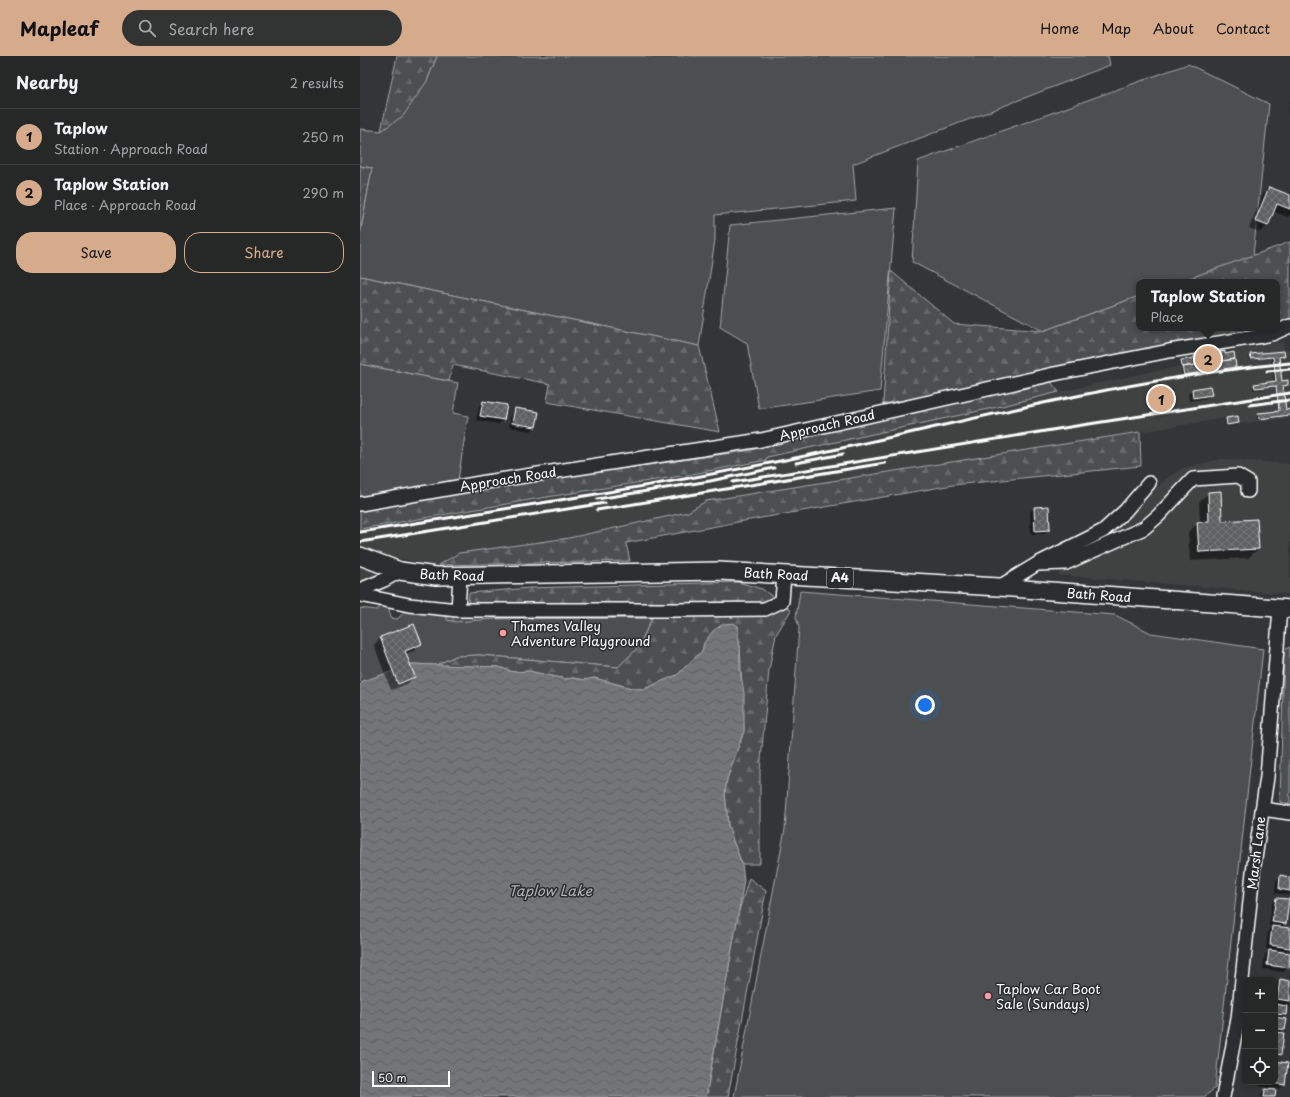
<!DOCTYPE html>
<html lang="en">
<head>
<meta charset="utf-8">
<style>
	:root { --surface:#262828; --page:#323434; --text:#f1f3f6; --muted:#a4a6a8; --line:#424445; --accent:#d6ab8b }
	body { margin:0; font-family:"Playpen Sans",sans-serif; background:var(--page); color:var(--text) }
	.controls { position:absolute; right:12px; bottom:12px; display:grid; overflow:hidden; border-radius:8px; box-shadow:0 2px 6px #0003 }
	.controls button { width:36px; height:36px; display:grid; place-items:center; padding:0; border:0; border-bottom:1px solid var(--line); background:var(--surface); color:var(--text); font:20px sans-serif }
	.scale { position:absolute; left:12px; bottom:10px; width:78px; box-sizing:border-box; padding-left:4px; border:2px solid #fff; border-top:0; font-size:11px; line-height:14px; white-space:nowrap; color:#fff; -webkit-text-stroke:3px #2a2d2e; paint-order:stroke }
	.you { position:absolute; left:565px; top:649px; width:14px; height:14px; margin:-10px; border:3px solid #fff; border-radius:50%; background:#1a73e8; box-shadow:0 0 0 6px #1a73e833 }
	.badge { display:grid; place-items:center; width:26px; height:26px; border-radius:50%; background:var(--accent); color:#111; font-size:13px; font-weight:700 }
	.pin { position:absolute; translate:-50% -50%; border:2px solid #fff; box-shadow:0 1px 4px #0006 }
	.popup { position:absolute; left:776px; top:223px; width:144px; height:52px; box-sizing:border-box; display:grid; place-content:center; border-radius:8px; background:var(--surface); filter:drop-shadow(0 1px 3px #0005); font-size:13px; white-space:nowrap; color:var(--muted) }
	.popup b { font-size:15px; color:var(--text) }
	.popup::after { content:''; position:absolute; left:50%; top:100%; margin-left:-8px; border:8px solid transparent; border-top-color:var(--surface) }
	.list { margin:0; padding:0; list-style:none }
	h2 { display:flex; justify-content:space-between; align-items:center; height:52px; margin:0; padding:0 16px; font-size:17px }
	h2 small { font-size:13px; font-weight:400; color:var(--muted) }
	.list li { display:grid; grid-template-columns:26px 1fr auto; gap:12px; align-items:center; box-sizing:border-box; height:56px; padding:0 16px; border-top:1px solid var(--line) }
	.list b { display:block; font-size:15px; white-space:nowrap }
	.list p { margin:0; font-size:13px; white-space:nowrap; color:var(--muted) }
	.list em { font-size:13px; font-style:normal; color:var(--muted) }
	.actions { display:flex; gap:8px; padding:12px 16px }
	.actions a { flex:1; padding:9px 0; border:1px solid var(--accent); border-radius:16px; text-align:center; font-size:14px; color:var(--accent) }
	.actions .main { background:var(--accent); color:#111 }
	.icon { flex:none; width:22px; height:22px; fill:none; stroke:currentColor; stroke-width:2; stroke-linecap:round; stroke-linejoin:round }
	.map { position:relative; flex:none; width:930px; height:1041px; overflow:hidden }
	header { display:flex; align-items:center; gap:24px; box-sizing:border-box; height:56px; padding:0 20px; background:var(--accent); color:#111 }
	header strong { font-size:19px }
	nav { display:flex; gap:22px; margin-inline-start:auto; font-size:14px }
	.search { width:280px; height:36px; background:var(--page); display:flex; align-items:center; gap:10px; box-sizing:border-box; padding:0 14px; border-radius:22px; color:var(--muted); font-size:15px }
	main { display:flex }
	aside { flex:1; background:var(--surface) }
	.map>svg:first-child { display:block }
</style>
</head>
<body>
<header>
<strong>Mapleaf</strong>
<div class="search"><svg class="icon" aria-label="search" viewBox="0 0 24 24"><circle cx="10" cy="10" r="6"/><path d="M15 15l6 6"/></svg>Search here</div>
<nav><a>Home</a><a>Map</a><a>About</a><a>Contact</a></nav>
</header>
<main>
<aside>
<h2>Nearby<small>2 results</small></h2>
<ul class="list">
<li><span class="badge">1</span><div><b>Taplow</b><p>Station · Approach Road</p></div><em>250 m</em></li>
<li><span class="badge">2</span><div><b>Taplow Station</b><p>Place · Approach Road</p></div><em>290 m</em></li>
</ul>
<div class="actions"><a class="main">Save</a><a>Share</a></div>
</aside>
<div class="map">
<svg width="930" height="1041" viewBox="0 0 930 1041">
	<defs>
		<pattern id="forest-firs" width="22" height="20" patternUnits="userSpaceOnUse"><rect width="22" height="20" fill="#4c4f50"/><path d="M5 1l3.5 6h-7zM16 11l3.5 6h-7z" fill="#67696a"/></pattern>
		<pattern id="park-crowns" width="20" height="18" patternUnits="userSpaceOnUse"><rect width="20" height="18" fill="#4c4f50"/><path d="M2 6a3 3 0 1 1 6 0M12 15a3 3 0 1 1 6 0" fill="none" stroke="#67696a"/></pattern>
		<pattern id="water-waves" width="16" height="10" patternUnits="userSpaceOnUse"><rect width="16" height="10" fill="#737576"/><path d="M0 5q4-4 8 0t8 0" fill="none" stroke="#606061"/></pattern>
		<pattern id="building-cross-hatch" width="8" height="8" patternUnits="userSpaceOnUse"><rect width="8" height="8" fill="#5f6162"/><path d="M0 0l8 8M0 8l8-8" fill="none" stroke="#77797a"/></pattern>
	</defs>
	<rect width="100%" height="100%" fill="#333536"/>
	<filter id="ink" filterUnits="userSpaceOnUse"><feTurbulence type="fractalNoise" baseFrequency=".025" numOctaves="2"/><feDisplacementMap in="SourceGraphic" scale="8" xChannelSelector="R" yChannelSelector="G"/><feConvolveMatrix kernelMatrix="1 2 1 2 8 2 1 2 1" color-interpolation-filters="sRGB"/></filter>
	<g filter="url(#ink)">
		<!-- built -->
		<path fill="#404243" d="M923,285L924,294L929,293L930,296V362L867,369L866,362L780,376L781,410L593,429L378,466L162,507L78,509L65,508L18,498L0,492V455L80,440L204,421L386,395L690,325L699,336L790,316L822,311L834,302V300L865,295V298L874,296V294L911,288Z
			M861,403L930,408V538L698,519L707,504L738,484L779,449L806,423L823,412Z
			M0,509L20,517V520L0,528Z"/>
		<!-- green -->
		<path fill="#4c4f50" stroke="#a6a7a8" d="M77,0H748L750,9L493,108L496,145L355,159V184L339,290L0,220V178L12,112L0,110V73L21,75L67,25Z
			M828,8L909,48L893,200L819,226H779V240L683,275L552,206L558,105Z
			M536,152L520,335L399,353L387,287L360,271L370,169Z
			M0,308L98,327L93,357L108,360L98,424L0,442Z
			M440,535L755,559L791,577L903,593L855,1032L844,1041H374L425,773L439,571L436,561Z
			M21,549H28L31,562L37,563L47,554L105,563L292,562L278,592L258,611L119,599L96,600L76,609L51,608L55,621L38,628L3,625L2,626L0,625V552L17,554Z
			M930,591V748L920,746L924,594Z"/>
		<!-- forest -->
		<path fill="url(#forest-firs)" stroke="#a6a7a8" d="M37,0H77L67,25L43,60L21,75Z
			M930,186V263L917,269V226H819Z
			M531,215L594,268L683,275L779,240V272H909L600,334L523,348Z
			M0,220L339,290L360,376L187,346L190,328L93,309L89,325L0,308Z
			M690,325L699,336L642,350L407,401L406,404L327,419L193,440L0,473V455L80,440L204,421L386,395Z
			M780,376L781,410L593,429L378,466L266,487L270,505L79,509L99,497L209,482L328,456L346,445Z
			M378,526L402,533L431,554L416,579L409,614L400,715V808H382L373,785L368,769L365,737L367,723L384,675L380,590L378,583V570L344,587L342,595L317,619L284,633H276L234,622L225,624L213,622L206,623L168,615L153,616L139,611L76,609L96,600L119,599L258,611L278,592L292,562H147L96,566L87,564V558L107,559L109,537L170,532Z
			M389,822L406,835L368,1041H346L378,858Z"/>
		<!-- park -->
		<path fill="url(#park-crowns)" stroke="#a6a7a8" d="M0,110L12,112L0,178Z"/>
		<!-- water -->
		<path fill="url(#water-waves)" stroke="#abacad" d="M374,567L378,570V583L380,590V614L384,637V675L367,723L365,737L368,769L373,785L382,808L384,825L346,1041H0V629L3,625L33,615L38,628L55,621L50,608L139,611L153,616L168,615L206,623L213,622L225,624L234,622L275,633H284L317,619L342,595L344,587L353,575L363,568Z"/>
		<!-- shadow -->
		<path fill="#0007" d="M930,46V57L928,56Z
			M910,132L930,141V159L928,161L912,155L907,170L900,176L889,172L903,139Z
			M836,297H861L875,311L873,312L822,320L820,307L822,305L833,303L834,299Z
			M891,299L924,300L919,302L921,326L927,329L922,331L925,355L930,354L929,360L897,364V360L899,358L918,356L915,331L893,334V331L895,329L914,327L911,302L889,304V301Z
			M832,333L851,338L846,343L829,345L828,338Z
			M123,346L143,363L139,368L116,364L119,351Z
			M155,353L175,370L171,375L149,371L151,358Z
			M867,363L878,367L876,369L866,370L865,364Z
			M848,437L861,466L898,493L888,502L830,505L828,476L838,467H840L839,446Z
			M674,452L689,473L685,478H671L670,456Z
			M53,570L60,588L54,595L45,598L54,621L47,628L31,634L14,589L20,582Z
			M921,820L930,822L929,839L915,837L916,825Z
			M916,843L925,868L921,872L930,873V891L924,897L928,912L923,916L903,913L905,899L911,894L906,893L908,875L912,871L909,870L912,847Z
			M920,924L930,926V952H926L925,959L921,963L924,973L920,978H923L920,999L916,1003H915V930Z
			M915,1006L924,1028L920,1033L898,1030L899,1026H915Z
			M906,1034L914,1041H901V1038Z"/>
		<!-- building -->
		<path fill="url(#building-cross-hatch)" stroke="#fff" d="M909,131L930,139V153L917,148L908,170L895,165Z
			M861,292L862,296L836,300L835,296Z
			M865,295V298L874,296L875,303L822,311L821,304L834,302V300H836Z
			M924,295L925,300L919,301L922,325L928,324V329L923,330L926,354L930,353V359L899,363L898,357L919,355L916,330L895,332L894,328L916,325L913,301L891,303L890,298Z
			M875,303L876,311L824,319L822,311Z
			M850,330L852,339L833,342L832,333Z
			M123,345L147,349L144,364L120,360Z
			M155,352L179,356L176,371L152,367Z
			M878,360L879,367L867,369L866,362Z
			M861,435L862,465L897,463L899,493L839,496L837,466L849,465L848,436Z
			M689,450L690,474L675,475L674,451Z
			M54,568L62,588L45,595L55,621L38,628L20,581Z
			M920,819L930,821V835L919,833Z
			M916,842L929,843L926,868L912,866Z
			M912,870L930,872V892L910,889Z
			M909,894L930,897L929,912L907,909Z
			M920,923L930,925V945L917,943Z
			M915,948L927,950L926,959L915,958Z
			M915,961L927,963L925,974L915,972Z
			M915,976L924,977L921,999L915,998Z
			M915,1005L928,1007L925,1029L905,1026H915Z
			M905,1033L916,1034L915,1041H904Z"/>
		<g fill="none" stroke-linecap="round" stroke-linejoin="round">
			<defs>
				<path id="minor" d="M0,448L126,426L401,384L694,318L809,295L902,280L912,278L930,270
					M677,508L706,507L784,472L798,460L833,423L878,420L888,426V435
					M639,531L677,508L743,475L765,455L789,427
					M0,534L24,524L40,515
					M0,539L49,549L98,554H316L405,553L422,545L424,519
					M98,554L100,520
					M902,753L930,757
					M863,1041L878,963L893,816L907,721L920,552"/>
				<path id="major" d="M0,500L40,515L76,520L359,515L639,531L930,553"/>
			</defs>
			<!-- minor casing -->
			<use href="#minor" stroke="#fff" stroke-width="16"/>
			<!-- major casing -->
			<use href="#major" stroke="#fff" stroke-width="20"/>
			<!-- minor -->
			<use href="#minor" stroke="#2a2d2e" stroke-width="13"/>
			<!-- major -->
			<use href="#major" stroke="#2a2d2e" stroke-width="17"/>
			<!-- rail -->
			<path stroke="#fff" stroke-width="3" d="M907,315L930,313
				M889,349L930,344
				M436,407L483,398
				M373,426L716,370L930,337
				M237,443L350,425L414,412
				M237,454L525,407
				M0,476C148,452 298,430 445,400C606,366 766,322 930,307
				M0,486L245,447"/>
		</g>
	</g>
	<!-- markers -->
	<g fill="#ff9aa2" stroke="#2a2d2e" stroke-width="1.5">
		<circle cx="143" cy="577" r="4"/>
		<circle cx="628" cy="940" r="4"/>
	</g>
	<g text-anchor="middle" stroke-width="3" stroke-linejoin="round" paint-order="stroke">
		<!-- shield labels -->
		<rect fill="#2a2d2e" stroke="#bfc0c0" stroke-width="1" x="467" y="512" width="26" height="20" rx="3"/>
		<g font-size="12" font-weight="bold" fill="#fff">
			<text x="480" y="526">A4</text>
		</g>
		<!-- street labels -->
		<g font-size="13" fill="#fff" stroke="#2a2d2e">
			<text transform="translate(467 369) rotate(-13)" y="5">Approach Road</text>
			<text transform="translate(148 423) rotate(-9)" y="5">Approach Road</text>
			<text transform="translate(416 518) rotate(3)" y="5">Bath Road</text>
			<text transform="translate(92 519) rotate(2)" y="5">Bath Road</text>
			<text transform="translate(739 539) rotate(4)" y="5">Bath Road</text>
			<text transform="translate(896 797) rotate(-83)" y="5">Marsh Lane</text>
		</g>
		<!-- poi labels -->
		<g font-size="13" fill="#fff" stroke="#2a2d2e" text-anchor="start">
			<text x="151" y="575">Thames Valley<tspan x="151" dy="15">Adventure Playground</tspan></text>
			<text x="636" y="938">Taplow Car Boot<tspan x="636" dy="15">Sale (Sundays)</tspan></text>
		</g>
		<!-- water labels -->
		<g font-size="14" font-style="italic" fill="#b2b3b4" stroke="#2a2d2e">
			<text x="190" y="840">Taplow Lake</text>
		</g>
	</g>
</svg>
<div class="controls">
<button>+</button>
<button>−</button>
<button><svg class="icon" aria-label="locate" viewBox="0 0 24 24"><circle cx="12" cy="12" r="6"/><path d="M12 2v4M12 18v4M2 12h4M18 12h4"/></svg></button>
</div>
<div class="scale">50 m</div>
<div class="you"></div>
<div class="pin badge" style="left:801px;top:343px">1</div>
<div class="pin badge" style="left:848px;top:303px">2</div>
<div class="popup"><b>Taplow Station</b>Place</div>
</div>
</main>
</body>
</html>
